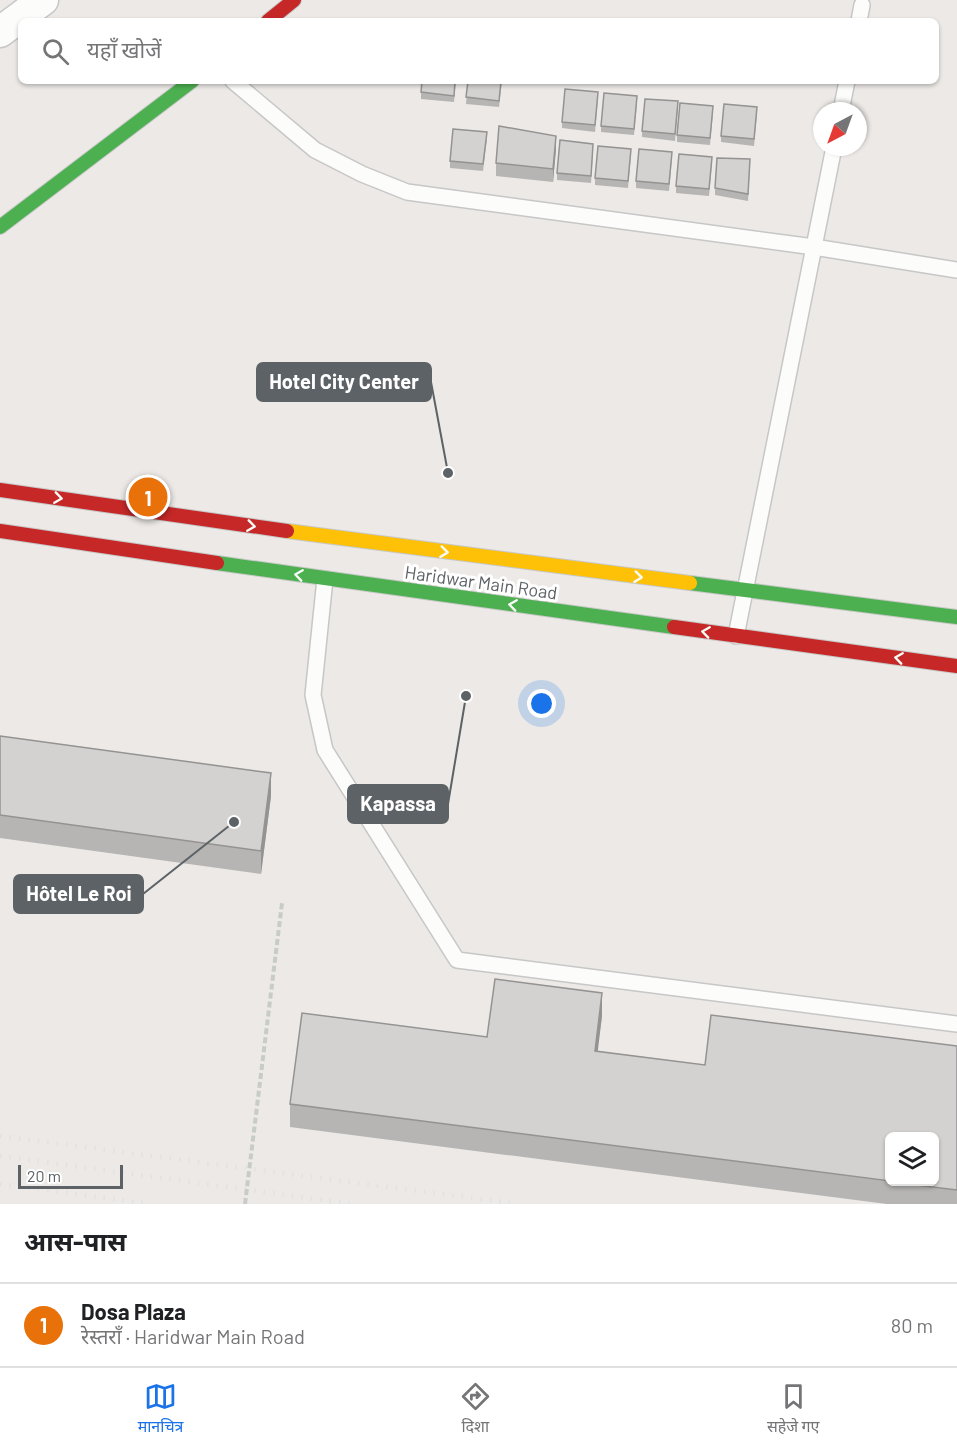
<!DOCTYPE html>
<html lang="hi">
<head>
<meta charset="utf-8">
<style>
	:root { --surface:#fff; --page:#f6f6f6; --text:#202124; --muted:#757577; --line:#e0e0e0; --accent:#1a73e8 }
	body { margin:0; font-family:Barlow,"Noto Sans Devanagari",sans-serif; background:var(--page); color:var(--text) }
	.controls { position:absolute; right:18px; bottom:18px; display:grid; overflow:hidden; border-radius:9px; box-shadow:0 2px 4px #0004 }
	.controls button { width:54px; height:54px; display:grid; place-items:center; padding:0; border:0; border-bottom:2px solid var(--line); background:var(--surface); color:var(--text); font:30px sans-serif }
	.compass { position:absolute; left:813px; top:102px; width:54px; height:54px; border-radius:50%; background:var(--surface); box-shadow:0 2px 4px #0004; rotate:221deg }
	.scale { position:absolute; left:18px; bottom:15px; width:105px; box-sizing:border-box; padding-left:6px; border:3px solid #5c6265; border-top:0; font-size:16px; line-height:21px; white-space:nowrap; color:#5c6265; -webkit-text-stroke:4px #fff; paint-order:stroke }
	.you { position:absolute; left:542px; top:704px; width:21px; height:21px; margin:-15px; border:4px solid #fff; border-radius:50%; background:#1a73e8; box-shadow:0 0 0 9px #1a73e833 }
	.badge { display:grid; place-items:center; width:39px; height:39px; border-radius:50%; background:var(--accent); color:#fff; font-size:20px; font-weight:700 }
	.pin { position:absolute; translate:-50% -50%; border:3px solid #fff; box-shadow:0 2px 6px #0006 }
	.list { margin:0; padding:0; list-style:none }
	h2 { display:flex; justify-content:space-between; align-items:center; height:78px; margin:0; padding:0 24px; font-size:26px }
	h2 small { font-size:20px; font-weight:400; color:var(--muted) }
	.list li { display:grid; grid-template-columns:39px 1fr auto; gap:18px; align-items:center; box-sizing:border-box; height:84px; padding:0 24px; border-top:2px solid var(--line) }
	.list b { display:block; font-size:22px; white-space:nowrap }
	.list p { margin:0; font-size:20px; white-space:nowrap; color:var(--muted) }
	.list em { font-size:20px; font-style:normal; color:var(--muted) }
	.icon { flex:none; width:33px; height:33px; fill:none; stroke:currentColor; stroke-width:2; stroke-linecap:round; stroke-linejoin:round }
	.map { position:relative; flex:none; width:957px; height:1204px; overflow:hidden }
	.search { position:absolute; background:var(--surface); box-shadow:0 2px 4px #0004; left:18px; right:18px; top:18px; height:66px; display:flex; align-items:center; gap:15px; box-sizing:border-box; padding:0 21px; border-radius:9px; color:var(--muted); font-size:22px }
	.sheet { height:162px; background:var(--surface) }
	nav { display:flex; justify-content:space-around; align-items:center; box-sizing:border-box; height:84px; border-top:2px solid var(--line); background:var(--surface); font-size:16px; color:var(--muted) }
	nav a { display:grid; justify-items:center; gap:3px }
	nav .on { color:var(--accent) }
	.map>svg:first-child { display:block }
</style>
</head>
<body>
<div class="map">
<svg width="957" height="1204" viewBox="0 0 957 1204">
	<rect width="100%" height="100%" fill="#ece9e6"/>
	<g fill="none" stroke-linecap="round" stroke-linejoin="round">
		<defs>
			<path id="lane" d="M859,21L862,5
				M233,81L315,150L362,174L407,192L814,247L957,270
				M841,111L847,81
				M325,579L313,695L325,750L457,960L957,1024
				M736,636L834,147"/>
			<path id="street" d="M0,32L43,0"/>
			<path id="fast" d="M0,227L192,81
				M217,563L674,627
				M690,583L957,617"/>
			<path id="slow" d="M287,531L690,583"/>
			<path id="jam" d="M268,21L294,0
				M0,490L287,531
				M0,531L217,563
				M674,627L957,666"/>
		</defs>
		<!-- lane casing -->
		<use href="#lane" stroke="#c6c7c6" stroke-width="18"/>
		<!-- street casing -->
		<use href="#street" stroke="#c6c7c6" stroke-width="33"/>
		<!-- fast casing -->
		<use href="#fast" stroke="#c7c8c7" stroke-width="16"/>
		<!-- slow casing -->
		<use href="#slow" stroke="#c7c8c7" stroke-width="16"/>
		<!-- jam casing -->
		<use href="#jam" stroke="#c7c8c7" stroke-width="16"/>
		<!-- lane -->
		<use href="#lane" stroke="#fcfcfb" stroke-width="15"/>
		<!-- street -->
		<use href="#street" stroke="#fcfcfb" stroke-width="30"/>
		<!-- fast -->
		<use href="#fast" stroke="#4caf50" stroke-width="14"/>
		<!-- slow -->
		<use href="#slow" stroke="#ffc107" stroke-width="14"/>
		<!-- jam -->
		<use href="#jam" stroke="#c62828" stroke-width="14"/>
		<!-- rail -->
		<path stroke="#e3e2e2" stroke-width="4.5" stroke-dasharray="1.5 8" stroke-linecap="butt" d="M0,1136L518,1204
			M0,1156L353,1204
			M0,1184L150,1204"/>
		<!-- path-bridge -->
		<path stroke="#c8ccc9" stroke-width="4" stroke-dasharray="6 3" stroke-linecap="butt" d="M245,1204L282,903"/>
	</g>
	<!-- wall -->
	<path fill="#b6b5b4" d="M456,81L454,102L421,99V92Z
		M468,81H502L499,107L466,104Z
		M598,99L595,132L562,128V122Z
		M637,103L634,135L601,132V126Z
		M678,108L675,141L642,137V131Z
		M713,113L710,145L677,142V135Z
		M757,114L754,146L721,142V136Z
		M487,139L483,171L450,168V161Z
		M556,149L553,182L496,176V163Z
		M593,151L591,183L557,180V173Z
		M631,155L628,188L595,185V178Z
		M672,158L669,191L636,188V181Z
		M712,163L709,196L676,193V186Z
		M750,166L748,201L715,195V188Z
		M0,736L271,796L261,874L0,838Z
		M602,1016L597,1051L705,1065L957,1046V1204H887L290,1127V1104L487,1037Z"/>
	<!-- shaded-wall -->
	<path fill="#949392" d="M556,136V149L553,182V169Z
		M271,773V796L261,874V851Z
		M602,993V1016L595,1074V1051Z"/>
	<!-- building -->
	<path fill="#d4d2d1" stroke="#949392" stroke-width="1.5" d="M422,81H455L454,96L421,92Z
		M468,81H501L499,101L466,97Z
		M565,89L598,92L595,125L562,122Z
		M604,93L637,96L634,129L601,126Z
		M645,99L678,101L675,134L642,131Z
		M680,103L713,106L710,138L677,135Z
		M724,104L757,107L754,139L721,136Z
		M499,126L556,136L553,169L496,163Z
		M453,129L487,132L483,164L450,161Z
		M560,140L593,144L591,176L557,173Z
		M598,146L631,149L628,181L595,178Z
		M639,149L672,152L669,184L636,181Z
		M679,154L712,157L709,189L676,186Z
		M717,158L750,159L748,194L715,188Z
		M0,736L271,773L261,851L0,815Z
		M495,979L602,993L595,1051L705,1065L711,1015L957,1046V1190L892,1182H934V1137H890V1181L290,1104L302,1013L487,1037Z"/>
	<!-- one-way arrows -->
	<defs><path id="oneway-chevron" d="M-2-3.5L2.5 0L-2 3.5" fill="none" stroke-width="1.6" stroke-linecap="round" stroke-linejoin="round" transform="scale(1.5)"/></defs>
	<g stroke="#f6fbf6">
		<use href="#oneway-chevron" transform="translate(58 498) rotate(8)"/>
		<use href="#oneway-chevron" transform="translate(251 526) rotate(8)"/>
		<use href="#oneway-chevron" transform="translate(444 552) rotate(7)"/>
		<use href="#oneway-chevron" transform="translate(299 575) rotate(-172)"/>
		<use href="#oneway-chevron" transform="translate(638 577) rotate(7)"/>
		<use href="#oneway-chevron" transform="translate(513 605) rotate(-172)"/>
		<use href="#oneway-chevron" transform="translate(706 632) rotate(-172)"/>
		<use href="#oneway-chevron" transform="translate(899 658) rotate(-172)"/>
	</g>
	<g text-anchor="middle" stroke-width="6" stroke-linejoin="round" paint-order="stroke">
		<!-- street labels -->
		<g font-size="18" fill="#5c6265" stroke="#fff">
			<text transform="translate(481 583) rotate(8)" y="6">Haridwar Main Road</text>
		</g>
	</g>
	<!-- callouts -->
	<path fill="none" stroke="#5c6265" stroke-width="2" d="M448 473L431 382M466 696L448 804M234 822L143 894"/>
	<g fill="#5c6265" stroke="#fff" stroke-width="2">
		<circle cx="448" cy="473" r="6"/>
		<circle cx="466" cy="696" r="6"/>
		<circle cx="234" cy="822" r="6"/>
	</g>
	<g fill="#5c6265" stroke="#5c6265" stroke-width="2">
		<rect x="257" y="363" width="174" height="38" rx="6"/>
		<rect x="348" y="785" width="100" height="38" rx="6"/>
		<rect x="14" y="875" width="129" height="38" rx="6"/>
	</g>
	<g font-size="20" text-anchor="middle" font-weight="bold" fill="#fff">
		<text x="344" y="389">Hotel City Center</text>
		<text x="398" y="811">Kapassa</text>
		<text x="79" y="901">Hôtel Le Roi</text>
	</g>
</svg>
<div class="controls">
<button><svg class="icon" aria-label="layers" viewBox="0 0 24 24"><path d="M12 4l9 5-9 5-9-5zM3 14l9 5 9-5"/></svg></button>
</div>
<svg class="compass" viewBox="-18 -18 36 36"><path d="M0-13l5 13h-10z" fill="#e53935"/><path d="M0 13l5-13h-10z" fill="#757577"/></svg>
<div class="scale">20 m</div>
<div class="you"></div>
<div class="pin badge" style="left:148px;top:497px;background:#e8710a">1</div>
<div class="search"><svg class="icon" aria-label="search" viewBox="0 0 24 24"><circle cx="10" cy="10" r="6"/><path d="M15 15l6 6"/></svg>यहाँ खोजें</div>
</div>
<section class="sheet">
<h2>आस-पास<small></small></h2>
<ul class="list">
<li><span class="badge" style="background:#e8710a">1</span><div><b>Dosa Plaza</b><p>रेस्तराँ · Haridwar Main Road</p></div><em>80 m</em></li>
</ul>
</section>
<nav>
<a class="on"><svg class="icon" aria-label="map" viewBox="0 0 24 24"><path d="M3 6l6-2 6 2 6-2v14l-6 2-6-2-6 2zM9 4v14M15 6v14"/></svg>मानचित्र</a>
<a><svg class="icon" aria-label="directions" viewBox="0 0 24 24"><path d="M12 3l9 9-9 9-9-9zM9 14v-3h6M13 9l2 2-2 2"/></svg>दिशा</a>
<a><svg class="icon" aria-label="saved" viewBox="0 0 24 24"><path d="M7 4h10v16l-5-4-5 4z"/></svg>सहेजे गए</a>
</nav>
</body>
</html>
